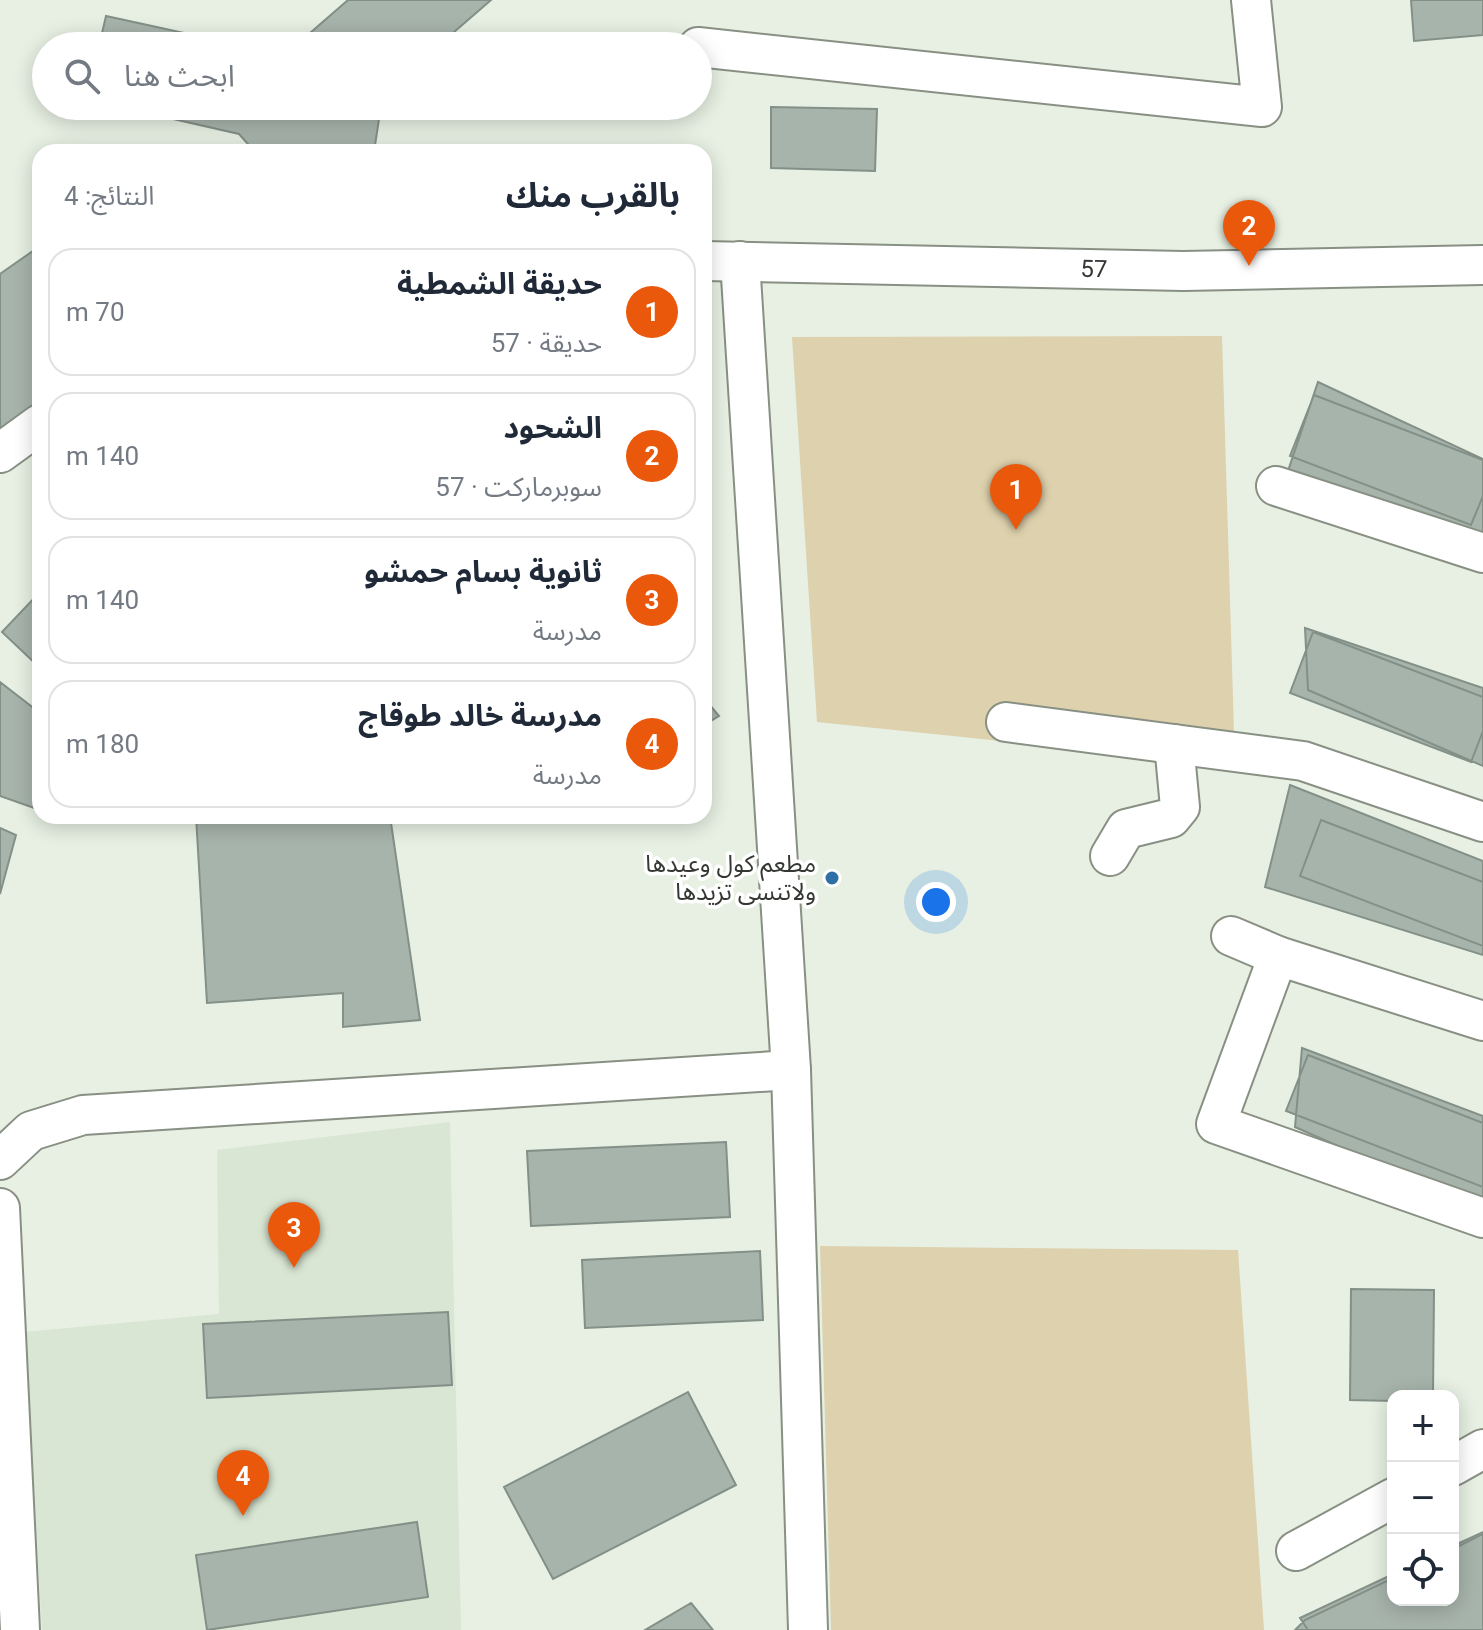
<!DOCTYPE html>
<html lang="ar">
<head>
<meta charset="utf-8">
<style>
	:root { --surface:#fff; --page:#f2f2f3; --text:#1f2937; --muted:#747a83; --line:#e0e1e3; --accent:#ea580c }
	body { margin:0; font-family:Roboto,"Noto Sans Arabic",sans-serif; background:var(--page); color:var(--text); direction:rtl }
	.controls { position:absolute; right:24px; bottom:24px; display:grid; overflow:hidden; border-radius:16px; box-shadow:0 4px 20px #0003 }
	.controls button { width:72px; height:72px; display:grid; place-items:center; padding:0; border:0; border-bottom:2px solid var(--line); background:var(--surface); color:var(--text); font:40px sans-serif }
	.you { position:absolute; left:936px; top:902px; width:28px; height:28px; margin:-20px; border:6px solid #fff; border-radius:50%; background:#1a73e8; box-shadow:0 0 0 12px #1a73e833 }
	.badge { display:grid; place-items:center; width:52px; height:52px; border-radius:50%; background:var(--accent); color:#fff; font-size:26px; font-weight:700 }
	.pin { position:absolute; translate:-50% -66px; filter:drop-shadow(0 2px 4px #0008) }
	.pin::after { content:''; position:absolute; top:42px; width:28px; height:24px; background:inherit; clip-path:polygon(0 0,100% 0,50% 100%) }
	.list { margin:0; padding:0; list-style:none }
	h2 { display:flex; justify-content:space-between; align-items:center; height:104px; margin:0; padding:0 32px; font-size:34px }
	h2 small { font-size:26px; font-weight:400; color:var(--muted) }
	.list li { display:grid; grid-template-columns:52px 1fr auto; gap:24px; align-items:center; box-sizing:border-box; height:128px; margin:0 16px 16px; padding:0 16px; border:2px solid var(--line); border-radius:24px }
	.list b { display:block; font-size:30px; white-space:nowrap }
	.list p { margin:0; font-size:26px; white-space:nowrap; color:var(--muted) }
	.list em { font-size:26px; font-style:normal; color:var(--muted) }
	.icon { flex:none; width:44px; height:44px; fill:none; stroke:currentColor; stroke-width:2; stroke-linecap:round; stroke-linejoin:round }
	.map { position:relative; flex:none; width:1483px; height:1630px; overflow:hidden; direction:ltr }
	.search { position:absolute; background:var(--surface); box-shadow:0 4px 20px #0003; left:32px; top:32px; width:680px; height:88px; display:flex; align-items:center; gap:20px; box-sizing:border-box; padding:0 28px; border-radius:44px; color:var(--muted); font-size:30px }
	.panel { position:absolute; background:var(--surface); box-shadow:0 4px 20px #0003; left:32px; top:144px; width:680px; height:680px; border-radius:24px; direction:rtl }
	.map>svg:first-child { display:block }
</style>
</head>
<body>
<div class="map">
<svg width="1483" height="1630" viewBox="0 0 1483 1630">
	<rect width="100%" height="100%" fill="#e7f0e3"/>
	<!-- built -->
	<path fill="#d9e6d3" d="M450,1122L461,1630H42L24,1332L219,1314L217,1150Z"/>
	<!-- green -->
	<path fill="#ded1ad" d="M1222,336L1235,765L817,722L792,337Z
		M820,1246L1238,1250L1264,1630H831Z"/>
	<!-- building -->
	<path fill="#a7b4ac" stroke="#839088" stroke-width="2" d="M348,0H491L438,46H99L106,16L239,45L310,33Z
		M1411,0H1483V35L1414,41Z
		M116,106H381L374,152H255L239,134Z
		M771,107L877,109L875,171L771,168Z
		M40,246V409L0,443V274Z
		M1318,382L1483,459V544L1287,474Z
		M1314,395L1483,460V496L1471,525L1290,456Z
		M40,592V668L2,632Z
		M1305,628L1483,688V766L1308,690Z
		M1313,632L1483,697V731L1471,762L1290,693Z
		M0,682L40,713V810L0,796Z
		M704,698L719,716L704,725Z
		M1290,785L1483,861V955L1265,887Z
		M196,816H390L420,1020L343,1027V993L207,1003Z
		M1321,820L1483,882V946L1300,876Z
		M0,828L16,835L0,894Z
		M1302,1048L1483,1116V1210L1295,1127Z
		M1308,1055L1483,1123V1187L1286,1111Z
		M726,1142L730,1217L531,1226L527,1151Z
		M760,1251L763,1320L585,1328L582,1260Z
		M1351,1289L1434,1290L1433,1396H1393V1401L1350,1400Z
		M448,1312L452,1385L207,1398L203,1324Z
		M688,1392L736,1485L553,1579L504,1487Z
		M417,1522L428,1597L207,1630L196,1555Z
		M1483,1532V1630H1308L1300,1618L1393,1574V1600H1453V1546Z
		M1483,1534V1630H1295L1305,1620L1393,1578V1600H1453V1549Z
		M691,1603L713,1630H645Z"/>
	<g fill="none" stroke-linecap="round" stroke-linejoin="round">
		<defs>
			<g id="minor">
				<path d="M698,47L1262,107L1251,0"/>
				<path id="s1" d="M704,261L1183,271L1483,265"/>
				<path d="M740,261L791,1070L808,1630"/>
				<path d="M0,453L40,424"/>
				<path d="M1276,486L1483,553"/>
				<path d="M1006,722L1303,761L1483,822"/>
				<path d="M1110,856L1126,829L1171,818L1180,807L1174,744"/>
				<path d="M1231,936L1278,956L1216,1124L1483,1218"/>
				<path d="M1278,956L1483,1021"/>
				<path d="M0,1160L31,1131L83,1115L791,1070"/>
				<path d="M0,1208L20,1630"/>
				<path d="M1453,1466L1483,1449"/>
				<path d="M1296,1551L1393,1498"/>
			</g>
		</defs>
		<!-- minor casing -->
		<use href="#minor" stroke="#889084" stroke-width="42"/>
		<!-- minor -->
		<use href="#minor" stroke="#fff" stroke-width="38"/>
	</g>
	<!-- markers -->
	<circle fill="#2e6fa5" stroke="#fff" stroke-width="3" cx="832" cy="878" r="8"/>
	<g text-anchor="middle" stroke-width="7" stroke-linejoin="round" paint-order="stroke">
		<!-- street labels -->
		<g font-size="24" fill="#343732" stroke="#fff">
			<text dy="8" stroke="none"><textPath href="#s1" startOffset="390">57</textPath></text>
		</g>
		<!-- poi labels -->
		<g font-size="24" fill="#343732" stroke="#fff" text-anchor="end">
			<text x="816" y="872">مطعم كول وعيدها<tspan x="816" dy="28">ولاتنسى تزيدها</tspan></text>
		</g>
	</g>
</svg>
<div class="controls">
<button>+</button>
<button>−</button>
<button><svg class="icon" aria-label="locate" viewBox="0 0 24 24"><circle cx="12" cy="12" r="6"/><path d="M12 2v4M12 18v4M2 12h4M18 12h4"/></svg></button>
</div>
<div class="you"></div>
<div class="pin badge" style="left:1016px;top:530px">1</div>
<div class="pin badge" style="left:1249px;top:266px">2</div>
<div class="pin badge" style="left:294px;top:1268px">3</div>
<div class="pin badge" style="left:243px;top:1516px">4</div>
<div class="search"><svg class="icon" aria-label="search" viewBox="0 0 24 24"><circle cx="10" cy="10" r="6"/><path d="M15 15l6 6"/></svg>ابحث هنا</div>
<section class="panel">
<h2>بالقرب منك<small>النتائج: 4</small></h2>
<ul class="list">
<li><span class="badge">1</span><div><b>حديقة الشمطية</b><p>حديقة · 57</p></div><em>70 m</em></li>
<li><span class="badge">2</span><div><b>الشحود</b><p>سوبرماركت · 57</p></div><em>140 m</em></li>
<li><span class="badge">3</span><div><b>ثانوية بسام حمشو</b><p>مدرسة</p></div><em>140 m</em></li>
<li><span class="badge">4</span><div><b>مدرسة خالد طوقاج</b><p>مدرسة</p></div><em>180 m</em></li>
</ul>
</section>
</div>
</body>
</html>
